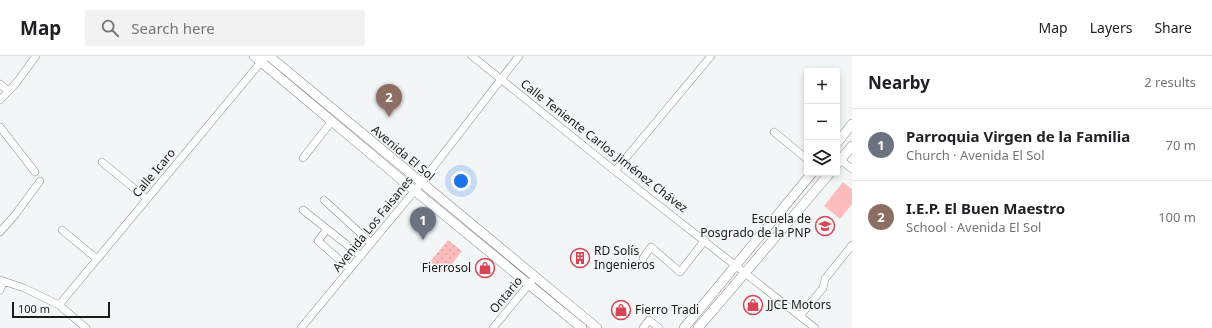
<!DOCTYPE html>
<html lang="en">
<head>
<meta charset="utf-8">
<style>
	:root { --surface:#fff; --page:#f2f2f2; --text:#202124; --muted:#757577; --line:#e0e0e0; --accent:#b45309 }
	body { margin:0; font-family:"Noto Sans",sans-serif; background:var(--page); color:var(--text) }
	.controls { position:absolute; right:12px; top:12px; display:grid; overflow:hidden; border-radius:4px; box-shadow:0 2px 6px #0003 }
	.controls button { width:36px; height:36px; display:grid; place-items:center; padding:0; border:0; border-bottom:1px solid var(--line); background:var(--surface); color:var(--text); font:20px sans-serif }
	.scale { position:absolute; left:12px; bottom:10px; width:98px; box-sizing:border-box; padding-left:4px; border:2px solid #1a1c1b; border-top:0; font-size:11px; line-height:14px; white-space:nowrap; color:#1a1c1b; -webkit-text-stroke:3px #f2f6f6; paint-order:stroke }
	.you { position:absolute; left:461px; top:125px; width:14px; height:14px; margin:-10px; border:3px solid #fff; border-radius:50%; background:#1a73e8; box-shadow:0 0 0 6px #1a73e833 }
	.badge { display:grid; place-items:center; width:26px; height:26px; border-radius:50%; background:var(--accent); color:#fff; font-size:13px; font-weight:700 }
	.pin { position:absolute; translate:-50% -33px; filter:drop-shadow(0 1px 2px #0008) }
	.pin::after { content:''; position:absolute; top:21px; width:14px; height:12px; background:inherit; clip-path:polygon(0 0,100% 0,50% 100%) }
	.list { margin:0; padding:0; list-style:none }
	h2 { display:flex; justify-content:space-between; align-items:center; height:52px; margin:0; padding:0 16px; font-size:17px }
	h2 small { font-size:13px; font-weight:400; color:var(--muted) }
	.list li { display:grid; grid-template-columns:26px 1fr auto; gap:12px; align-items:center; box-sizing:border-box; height:72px; padding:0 16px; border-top:1px solid var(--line) }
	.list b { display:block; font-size:15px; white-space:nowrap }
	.list p { margin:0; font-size:13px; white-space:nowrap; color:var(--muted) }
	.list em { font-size:13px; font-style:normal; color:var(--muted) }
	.icon { flex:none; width:22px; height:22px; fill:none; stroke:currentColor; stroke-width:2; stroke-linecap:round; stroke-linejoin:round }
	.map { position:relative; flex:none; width:852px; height:272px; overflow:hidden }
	header { display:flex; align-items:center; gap:24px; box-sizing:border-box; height:56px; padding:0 20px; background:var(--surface); border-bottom:1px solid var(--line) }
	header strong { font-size:19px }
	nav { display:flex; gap:22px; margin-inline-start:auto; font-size:14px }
	.search { width:280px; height:36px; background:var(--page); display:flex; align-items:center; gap:10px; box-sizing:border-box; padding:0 14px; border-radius:4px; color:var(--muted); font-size:15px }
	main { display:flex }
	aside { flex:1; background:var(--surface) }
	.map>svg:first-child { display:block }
</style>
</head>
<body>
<header>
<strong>Map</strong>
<div class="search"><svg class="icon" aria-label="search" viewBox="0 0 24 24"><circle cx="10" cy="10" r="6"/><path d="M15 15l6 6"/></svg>Search here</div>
<nav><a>Map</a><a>Layers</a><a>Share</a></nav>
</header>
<main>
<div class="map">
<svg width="852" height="272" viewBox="0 0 852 272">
	<defs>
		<pattern id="grass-dots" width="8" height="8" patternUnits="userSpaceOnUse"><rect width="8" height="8" fill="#fcbcbd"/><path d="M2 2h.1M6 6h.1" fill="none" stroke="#d7a1a2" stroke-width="1.8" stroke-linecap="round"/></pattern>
	</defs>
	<rect width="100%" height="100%" fill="#f2f6f6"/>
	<!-- grass -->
	<path fill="url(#grass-dots)" d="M448,184L462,195L445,217L430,206Z"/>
	<!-- pitch -->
	<path fill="#fcbcbd" d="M843,126L852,133V148L840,163L824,150Z"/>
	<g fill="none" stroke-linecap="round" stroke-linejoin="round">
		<defs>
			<path id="minor" d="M472,0L615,115L815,272
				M0,28L8,35
				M0,44L17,26L36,0
				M0,71L35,116
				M774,76L807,103
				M837,101L852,113
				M303,102L332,65
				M102,106L147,143
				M615,115L711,0
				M324,144L371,187
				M303,154L361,200
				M327,173L318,185L350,213
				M62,174L97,203
				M0,176L15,159L40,125
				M643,202L651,191L680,216L705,184
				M0,224L24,232L59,249L86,272
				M0,234L4,225
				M59,249L266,0
				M800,260L823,232L825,223L852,189
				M301,272L421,127L519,0
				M493,272L531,226
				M643,272L649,264L659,272"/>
			<path id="major" d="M254,0L403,125L582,272
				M269,0L597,272
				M837,87L852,68
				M837,108L852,90
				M684,272L812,117
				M698,272L830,117"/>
		</defs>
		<!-- minor casing -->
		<use href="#minor" stroke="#848888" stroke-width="8"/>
		<!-- major casing -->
		<use href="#major" stroke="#848888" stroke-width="10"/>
		<!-- minor -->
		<use href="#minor" stroke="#fff" stroke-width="7"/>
		<!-- major -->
		<use href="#major" stroke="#fff" stroke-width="9"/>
	</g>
	<!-- icons -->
	<defs>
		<symbol id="university-ring" viewBox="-11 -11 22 22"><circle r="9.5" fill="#f2f6f6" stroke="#d54556" stroke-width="1.5"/><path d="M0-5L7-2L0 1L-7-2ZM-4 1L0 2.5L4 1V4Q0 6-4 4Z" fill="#d54556"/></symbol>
		<symbol id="building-ring" viewBox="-11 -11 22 22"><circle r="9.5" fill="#f2f6f6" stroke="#d54556" stroke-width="1.5"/><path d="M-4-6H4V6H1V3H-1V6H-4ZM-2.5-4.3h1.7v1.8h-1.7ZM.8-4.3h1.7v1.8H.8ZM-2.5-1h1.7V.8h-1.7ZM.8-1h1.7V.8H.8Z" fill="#d54556"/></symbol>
		<symbol id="shop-ring" viewBox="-11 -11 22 22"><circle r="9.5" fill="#f2f6f6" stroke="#d54556" stroke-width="1.5"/><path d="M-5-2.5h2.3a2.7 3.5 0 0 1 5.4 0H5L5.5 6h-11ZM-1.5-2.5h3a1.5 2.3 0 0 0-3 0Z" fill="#d54556"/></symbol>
	</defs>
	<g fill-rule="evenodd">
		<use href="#university-ring" x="814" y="159" width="22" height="22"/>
		<use href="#building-ring" x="569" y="191" width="22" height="22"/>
		<use href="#shop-ring" x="474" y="201" width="22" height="22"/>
		<use href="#shop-ring" x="742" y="238" width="22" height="22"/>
		<use href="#shop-ring" x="610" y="243" width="22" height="22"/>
	</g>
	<g text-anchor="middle" stroke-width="3" stroke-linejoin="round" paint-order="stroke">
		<!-- street labels -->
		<g font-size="12" fill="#1a1c1b" stroke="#f2f6f6">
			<text transform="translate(604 90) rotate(38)" y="4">Calle Teniente Carlos Jiménez Chávez</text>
			<text transform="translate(403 97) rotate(40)" y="4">Avenida El Sol</text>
			<text transform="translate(154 117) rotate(-50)" y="4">Calle Icaro</text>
			<text transform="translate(373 168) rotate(-51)" y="4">Avenida Los Faisanes</text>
			<text transform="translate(506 239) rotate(-50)" y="4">Ontario</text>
		</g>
		<!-- poi labels -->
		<g font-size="12" fill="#1a1c1b" stroke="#f2f6f6" text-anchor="start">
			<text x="811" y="167" text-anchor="end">Escuela de<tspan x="811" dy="14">Posgrado de la PNP</tspan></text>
			<text x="594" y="199">RD Solís<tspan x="594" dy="14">Ingenieros</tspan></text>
			<text x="471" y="216" text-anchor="end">Fierrosol</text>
			<text x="767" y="253">JJCE Motors</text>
			<text x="635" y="258">Fierro Tradi</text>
		</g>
	</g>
</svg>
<div class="controls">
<button>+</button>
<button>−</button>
<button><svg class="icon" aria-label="layers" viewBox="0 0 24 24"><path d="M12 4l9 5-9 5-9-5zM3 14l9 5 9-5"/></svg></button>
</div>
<div class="scale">100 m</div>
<div class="you"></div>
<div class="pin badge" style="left:423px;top:184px;background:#6b7280">1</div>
<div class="pin badge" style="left:389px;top:61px;background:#8d6e63">2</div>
</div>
<aside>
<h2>Nearby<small>2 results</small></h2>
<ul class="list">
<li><span class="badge" style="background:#6b7280">1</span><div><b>Parroquia Virgen de la Familia</b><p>Church · Avenida El Sol</p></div><em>70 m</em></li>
<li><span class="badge" style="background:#8d6e63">2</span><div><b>I.E.P. El Buen Maestro</b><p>School · Avenida El Sol</p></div><em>100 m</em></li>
</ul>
</aside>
</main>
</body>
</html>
